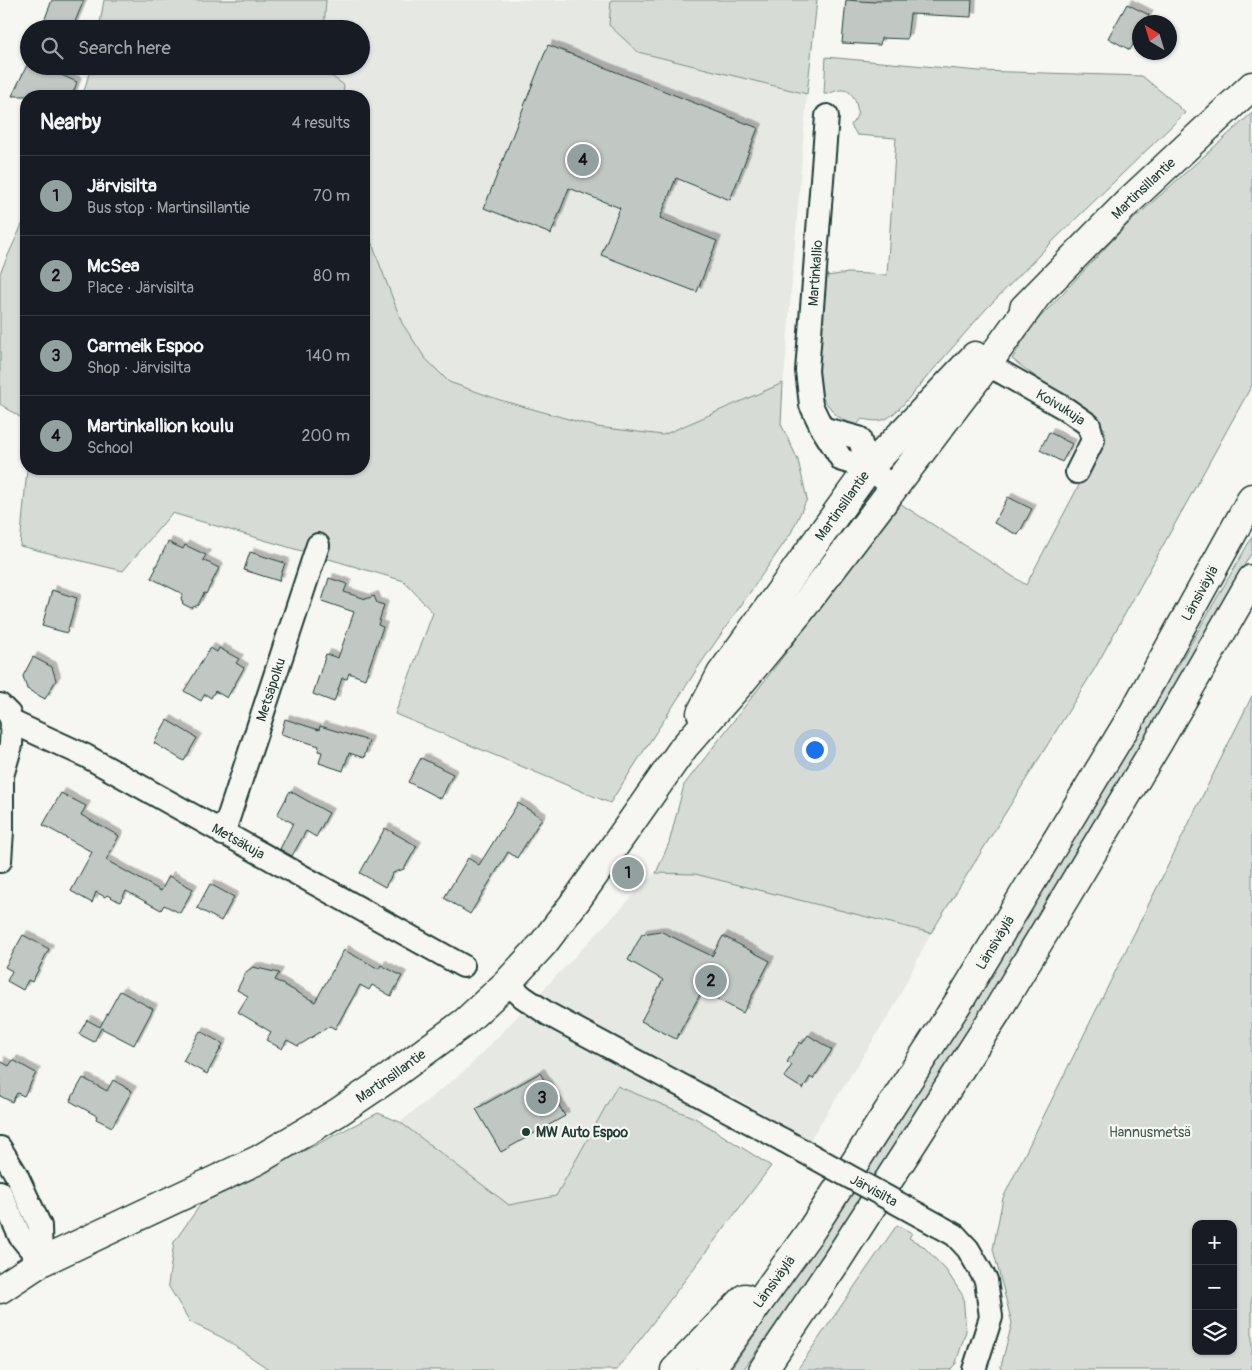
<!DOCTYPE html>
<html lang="en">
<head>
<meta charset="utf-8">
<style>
	:root { --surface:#171b24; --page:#242831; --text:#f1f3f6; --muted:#9ea1a6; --line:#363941; --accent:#92a19f }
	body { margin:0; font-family:Pangolin,sans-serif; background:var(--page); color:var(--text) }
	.controls { position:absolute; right:15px; bottom:15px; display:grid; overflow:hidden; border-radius:10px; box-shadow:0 1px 4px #0004 }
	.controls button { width:45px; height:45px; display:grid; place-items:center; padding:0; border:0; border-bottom:1px solid var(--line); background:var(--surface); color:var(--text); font:25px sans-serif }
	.compass { position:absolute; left:1132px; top:15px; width:45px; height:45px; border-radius:50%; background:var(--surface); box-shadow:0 1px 4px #0004; rotate:322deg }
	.you { position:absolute; left:814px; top:749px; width:18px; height:18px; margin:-12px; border:4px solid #fff; border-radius:50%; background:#1a73e8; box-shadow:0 0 0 8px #1a73e833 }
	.badge { display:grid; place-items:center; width:32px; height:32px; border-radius:50%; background:var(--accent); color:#111; font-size:16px; font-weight:700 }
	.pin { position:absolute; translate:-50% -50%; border:2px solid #fff; box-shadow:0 1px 5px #0006 }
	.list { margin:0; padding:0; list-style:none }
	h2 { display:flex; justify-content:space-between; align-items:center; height:65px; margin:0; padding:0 20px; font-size:21px }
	h2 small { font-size:16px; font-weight:400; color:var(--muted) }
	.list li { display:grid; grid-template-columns:32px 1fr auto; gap:15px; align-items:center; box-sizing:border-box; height:80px; padding:0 20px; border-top:1px solid var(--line) }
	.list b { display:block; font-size:19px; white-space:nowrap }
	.list p { margin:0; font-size:16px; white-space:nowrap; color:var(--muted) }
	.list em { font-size:16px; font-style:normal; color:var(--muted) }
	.icon { flex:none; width:28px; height:28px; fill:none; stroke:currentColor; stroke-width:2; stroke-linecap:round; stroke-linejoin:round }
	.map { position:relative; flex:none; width:1252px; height:1370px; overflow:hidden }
	.search { position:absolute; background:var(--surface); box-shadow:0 1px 4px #0004; left:20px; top:20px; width:350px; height:55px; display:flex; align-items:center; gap:12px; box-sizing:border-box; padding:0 18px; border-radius:28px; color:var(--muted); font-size:19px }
	.panel { position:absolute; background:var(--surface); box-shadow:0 1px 4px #0004; left:20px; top:90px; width:350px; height:385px; border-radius:20px }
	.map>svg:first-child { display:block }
</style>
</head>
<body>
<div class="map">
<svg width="1252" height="1370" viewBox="0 0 1252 1370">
	<defs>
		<filter id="shadow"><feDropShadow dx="4.5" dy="-4.5" stdDeviation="0" flood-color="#0004"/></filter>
	</defs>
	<rect width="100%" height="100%" fill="#f6f6f2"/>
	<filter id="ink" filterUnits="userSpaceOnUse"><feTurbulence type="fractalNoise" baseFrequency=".02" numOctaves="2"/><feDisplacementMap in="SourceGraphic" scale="10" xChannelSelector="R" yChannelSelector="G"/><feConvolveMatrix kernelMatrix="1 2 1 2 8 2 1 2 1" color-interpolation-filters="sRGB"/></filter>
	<g filter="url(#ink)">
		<!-- built -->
		<path fill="#e6e8e4" d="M326,0H611L609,25L638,52L807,94L785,368L783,383L663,435L597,427L500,400L449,382L425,358L402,323L364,223V96H343L344,85L323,70V66H361V29H324Z
			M655,873L695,874L931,933L891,1012L809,1141L733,1096L695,1118L617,1086L556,1196L508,1205L400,1122L467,1069Z"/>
		<!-- green -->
		<path fill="#d6dbd6" stroke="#7a8c85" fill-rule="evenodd" d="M104,0H326L324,29H99Z
			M611,0H817L807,94L638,52L609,25Z
			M826,57L979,71L1142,76L1175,103L1185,113L1053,241L986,309L900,408C886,421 882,423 862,419L856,426L845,421L836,415L823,399L816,375L823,281L827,276L848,273L887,275L896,138L857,135L851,125C853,122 856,118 857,115C858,111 857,107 856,103C851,87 841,88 828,94H824Z
			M91,66H323V70L344,85L343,96H81L85,88Z
			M1252,113V385L1095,668L931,933L695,874L656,873L669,843L684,785L901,504L1026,585L1102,442L1105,429L1012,359L1032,326L1127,225Z
			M26,216V421L0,404V273Z
			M364,223L402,323L425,358L449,382L500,400L597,427L663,435L783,383L781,424L798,460L807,499L791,533L699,666L610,803L395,714L433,613L404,581L172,513L123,571L20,546L27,469H364Z
			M1252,537V552C1197,647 1143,743 1087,837C980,1019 866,1198 743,1370H730L806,1261L942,1055L1175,671Z
			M1252,696V1370H1000L1012,1323L993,1249L1003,1198ZM1196,1224H1233V1351H1196Z
			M617,1086L695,1118L771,1166L617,1370H270L223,1338L190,1322L168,1285L174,1242L203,1201L294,1156L378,1113L400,1122L509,1205L556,1196Z
			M897,1225L912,1233L909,1238L923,1246L946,1270L963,1296L966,1331L956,1363L950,1370H797Z"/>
		<!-- building -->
		<path fill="#c1c8c3" stroke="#1f3d34" filter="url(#shadow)" d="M52,0H84L72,29H41Z
			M846,0L875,2L876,0H972L971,17L910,14L907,39L881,38L880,45L842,43Z
			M1127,4L1149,15L1145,22H1140V33L1130,50L1108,38Z
			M548,45L758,128L730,200L676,178L660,218L717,241L697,292L601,255L620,208L569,188L551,234L484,208Z
			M29,61V66H41L77,82L72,96H12Z
			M1049,432L1072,444L1062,462L1040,450Z
			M1008,497L1032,509L1018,535L994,523Z
			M168,542L183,549L185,545L206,555L203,560L219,568L206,594L204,593L198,605L191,608L183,604L181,598L183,594L151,578L156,569L155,568Z
			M250,552L285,563L279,581L244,570Z
			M329,578L347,584L344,592L366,599L374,596L377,603L384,605L378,625L383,627L365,679L349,673L347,679L342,678L334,702L313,694L326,654L338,658L354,612L322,601Z
			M52,590L77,598L67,633L42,626Z
			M210,648L217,652L219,648L239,659L236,663L244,668L227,698L215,691L211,698L205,694L201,701L184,691Z
			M33,657L52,667L56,680L45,699L27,689L23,676Z
			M285,719L319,730L320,726L369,741L364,758L349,753L343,771L319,763L322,752L318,751L319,746L281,734Z
			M167,720L197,738L184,761L154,743Z
			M421,758L453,774L441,799L408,782Z
			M290,791L329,813L316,837L306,831L292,856L280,849L293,823L277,815Z
			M61,793L86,806L81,815L119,836L106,860L161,891L169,876L193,889L180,913L164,905L161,910L126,891L120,902L107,895L105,897L96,892L92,903L71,891L92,852L43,825Z
			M518,803L542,818L517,858L508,852L470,914L444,898L468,858L479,865Z
			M385,828L417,846L404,869L393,873L385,887L360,873Z
			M210,884L234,897L221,921L197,908Z
			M660,931L712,956L723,936L770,961L743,1013L702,991L676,1039L641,1021L663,980L628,960L642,934Z
			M23,935L49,949L32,982L28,980L23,990L7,981L12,971L5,967Z
			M344,950L379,969L381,965L402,976L391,996L372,985L369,990L360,985L335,1029L330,1026L298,1046L287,1040L282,1049L266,1040L271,1032L238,1012L248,996L237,990L246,972L253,967L279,973L275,980L315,1002Z
			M120,991L153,1009L134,1045L101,1028L94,1042L79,1034L87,1020L100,1027Z
			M200,1031L223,1044L207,1074L183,1061Z
			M808,1035L832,1050L813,1079L810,1077L803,1089L784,1077L792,1065L787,1062L800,1042L802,1044Z
			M13,1060L36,1073L24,1096L17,1093L12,1102L0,1096V1061L9,1066Z
			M540,1073L565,1116L501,1152L476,1109Z
			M83,1078L107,1091L113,1080L132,1091L112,1127L96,1119L97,1116L70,1101Z"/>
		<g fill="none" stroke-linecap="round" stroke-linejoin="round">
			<defs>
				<g id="minor">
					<path d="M827,116L807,371L811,405L822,428L842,460L869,468L894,488"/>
					<path id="s1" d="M987,365L1003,373L1066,409L1089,425L1093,440L1077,472"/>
					<path d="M822,428L859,438L869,468"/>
					<path d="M0,705L9,714L12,722L11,745L2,776V831L0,861"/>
					<path id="s2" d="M12,722L86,756L463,966"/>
					<path id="s3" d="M223,834L318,545"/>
					<path d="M507,983L523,997L548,1014L783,1140"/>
					<path d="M0,1148L16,1174L40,1226L41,1262"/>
					<path d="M0,1192L20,1236L41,1262"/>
					<path d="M939,1226L955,1235L968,1249L986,1280L991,1317L974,1370"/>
				</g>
				<g id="primary">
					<path id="s4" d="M1024,308L1129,201L1252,86"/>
					<path id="s5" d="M701,713L721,674L869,468L975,356"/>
					<path id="s6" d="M0,1289L41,1262L258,1160L337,1113L390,1077L465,1022L507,983L543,944L578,898L684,747L738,686L800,611L978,377L1037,295"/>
				</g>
				<g id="motorway">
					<path d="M675,1370L745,1298"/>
					<path id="s7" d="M710,1370L812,1229L963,995L1129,721L1252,498"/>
					<path d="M763,1370L836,1262L996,1013L1158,743L1252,579"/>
				</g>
			</defs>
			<!-- minor casing -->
			<use href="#minor" stroke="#1f3d34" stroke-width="26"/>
			<!-- primary casing -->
			<use href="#primary" stroke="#1f3d34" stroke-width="31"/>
			<!-- motorway casing -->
			<use href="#motorway" stroke="#1f3d34" stroke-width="31"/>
			<!-- minor -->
			<use href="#minor" stroke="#f6f6f2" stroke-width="22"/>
			<!-- primary -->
			<use href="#primary" stroke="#f6f6f2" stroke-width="28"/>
			<!-- motorway -->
			<use href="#motorway" stroke="#f6f6f2" stroke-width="28"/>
			<defs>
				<g id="minor-bridge">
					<path id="s8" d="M783,1140L939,1226"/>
				</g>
			</defs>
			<!-- minor-bridge casing -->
			<use href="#minor-bridge" stroke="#1f3d34" stroke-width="26" stroke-linecap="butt"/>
			<!-- minor-bridge -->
			<use href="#minor-bridge" stroke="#f6f6f2" stroke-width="22"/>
		</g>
	</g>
	<!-- markers -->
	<circle fill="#1f3d34" stroke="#f6f6f2" stroke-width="2" cx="526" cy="1132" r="5"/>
	<g text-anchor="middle" stroke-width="4.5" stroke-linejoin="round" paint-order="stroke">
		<!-- street labels -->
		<g font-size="14" fill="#1f3d34" stroke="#f6f6f2">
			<text dy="5" stroke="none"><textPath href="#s4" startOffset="169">Martinsillantie</textPath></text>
			<text transform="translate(815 273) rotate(-86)" y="5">Martinkallio</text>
			<text dy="5" stroke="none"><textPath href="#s1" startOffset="85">Koivukuja</textPath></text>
			<text dy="5" stroke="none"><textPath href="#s5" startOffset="251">Martinsillantie</textPath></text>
			<text dy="5" stroke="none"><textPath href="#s7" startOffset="919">Länsiväylä</textPath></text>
			<text dy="5" stroke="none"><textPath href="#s3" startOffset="152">Metsäpolku</textPath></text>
			<text dy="5" stroke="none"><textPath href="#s2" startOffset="256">Metsäkuja</textPath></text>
			<text dy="5" stroke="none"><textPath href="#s7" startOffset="514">Länsiväylä</textPath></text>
			<text dy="5" stroke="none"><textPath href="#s6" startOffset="446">Martinsillantie</textPath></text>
			<text dy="5" stroke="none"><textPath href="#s8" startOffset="104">Järvisilta</textPath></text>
			<text dy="5" stroke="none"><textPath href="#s7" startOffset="109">Länsiväylä</textPath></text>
		</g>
		<!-- poi labels -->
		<g font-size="14" font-weight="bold" fill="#1f3d34" stroke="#f6f6f2" text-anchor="start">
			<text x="536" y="1137">MW Auto Espoo</text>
		</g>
		<!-- park labels -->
		<g font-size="14" fill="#445d54" stroke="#f6f6f2">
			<text x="1150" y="1137">Hannusmetsä</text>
		</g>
	</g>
</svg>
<div class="controls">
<button>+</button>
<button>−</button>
<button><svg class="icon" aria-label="layers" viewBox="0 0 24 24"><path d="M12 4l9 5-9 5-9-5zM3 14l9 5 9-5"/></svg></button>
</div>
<svg class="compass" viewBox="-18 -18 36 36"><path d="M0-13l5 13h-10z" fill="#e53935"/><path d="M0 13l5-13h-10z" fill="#9ea1a6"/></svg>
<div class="you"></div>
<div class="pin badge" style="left:628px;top:873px">1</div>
<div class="pin badge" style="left:711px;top:981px">2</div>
<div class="pin badge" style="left:542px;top:1098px">3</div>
<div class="pin badge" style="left:583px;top:160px">4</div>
<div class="search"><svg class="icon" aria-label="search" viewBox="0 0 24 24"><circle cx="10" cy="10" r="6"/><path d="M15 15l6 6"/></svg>Search here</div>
<section class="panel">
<h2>Nearby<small>4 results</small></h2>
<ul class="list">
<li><span class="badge">1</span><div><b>Järvisilta</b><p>Bus stop · Martinsillantie</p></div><em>70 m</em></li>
<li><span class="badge">2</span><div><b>McSea</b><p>Place · Järvisilta</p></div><em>80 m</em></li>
<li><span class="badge">3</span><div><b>Carmeik Espoo</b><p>Shop · Järvisilta</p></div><em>140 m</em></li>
<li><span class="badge">4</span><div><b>Martinkallion koulu</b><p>School</p></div><em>200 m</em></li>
</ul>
</section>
</div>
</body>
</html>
